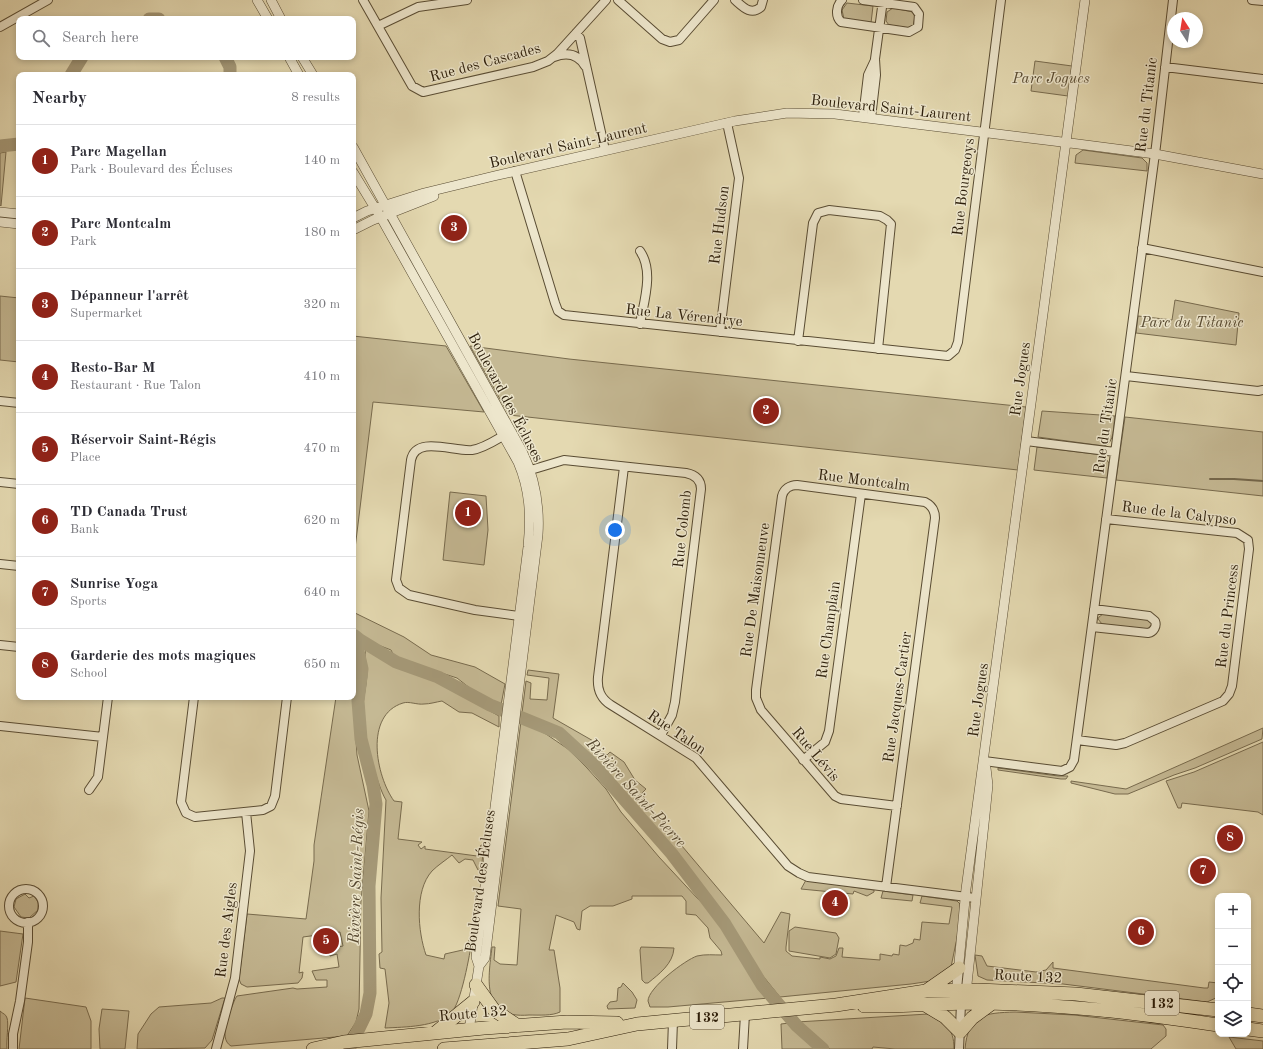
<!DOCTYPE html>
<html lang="en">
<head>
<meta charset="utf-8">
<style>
	:root { --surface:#fff; --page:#f7f7f7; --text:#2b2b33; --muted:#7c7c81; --line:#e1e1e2; --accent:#8f2418 }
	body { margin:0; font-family:"Old Standard TT",serif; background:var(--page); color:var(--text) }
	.controls { position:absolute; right:12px; bottom:12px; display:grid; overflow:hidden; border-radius:8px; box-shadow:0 2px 6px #0003 }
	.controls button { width:36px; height:36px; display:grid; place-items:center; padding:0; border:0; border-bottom:1px solid var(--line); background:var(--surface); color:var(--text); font:20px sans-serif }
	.compass { position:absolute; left:1167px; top:12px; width:36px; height:36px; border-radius:50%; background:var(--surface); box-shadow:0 2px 6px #0003; rotate:348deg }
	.you { position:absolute; left:615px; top:530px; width:14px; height:14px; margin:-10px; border:3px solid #fff; border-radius:50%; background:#1a73e8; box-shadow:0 0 0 6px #1a73e833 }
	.badge { display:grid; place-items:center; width:26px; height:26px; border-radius:50%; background:var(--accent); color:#fff; font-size:13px; font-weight:700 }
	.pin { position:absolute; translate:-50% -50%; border:2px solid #fff; box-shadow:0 1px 4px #0006 }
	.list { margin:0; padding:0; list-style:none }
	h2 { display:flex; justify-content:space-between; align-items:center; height:52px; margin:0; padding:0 16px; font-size:17px }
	h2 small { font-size:13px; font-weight:400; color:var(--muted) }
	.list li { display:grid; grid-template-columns:26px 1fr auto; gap:12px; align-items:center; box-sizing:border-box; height:72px; padding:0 16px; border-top:1px solid var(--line) }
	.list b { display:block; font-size:15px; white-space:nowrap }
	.list p { margin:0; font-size:13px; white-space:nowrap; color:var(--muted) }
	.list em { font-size:13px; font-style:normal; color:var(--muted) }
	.icon { flex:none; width:22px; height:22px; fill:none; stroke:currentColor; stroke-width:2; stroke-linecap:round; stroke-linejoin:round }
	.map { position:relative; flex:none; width:1263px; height:1049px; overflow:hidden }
	.search { position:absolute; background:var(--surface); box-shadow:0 2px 6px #0003; left:16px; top:16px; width:340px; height:44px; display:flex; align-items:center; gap:10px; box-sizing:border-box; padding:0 14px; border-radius:8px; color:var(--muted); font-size:15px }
	.panel { position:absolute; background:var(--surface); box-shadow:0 2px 6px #0003; left:16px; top:72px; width:340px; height:628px; border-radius:8px }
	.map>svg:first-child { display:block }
</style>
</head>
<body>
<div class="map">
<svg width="1263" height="1049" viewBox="0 0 1263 1049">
	<rect width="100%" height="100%" fill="#e4d9b1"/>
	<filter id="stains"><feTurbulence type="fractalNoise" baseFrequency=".005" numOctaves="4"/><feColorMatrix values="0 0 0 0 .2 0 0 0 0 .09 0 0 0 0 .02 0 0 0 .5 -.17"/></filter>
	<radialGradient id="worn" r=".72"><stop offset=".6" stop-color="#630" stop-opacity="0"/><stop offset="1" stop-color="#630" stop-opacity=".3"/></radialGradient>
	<!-- green -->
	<path fill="#c5b994" stroke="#786b4e" d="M847,3L873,6L871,23L844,19L842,10Z
		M893,8L913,12L915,17L913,26L909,28L889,25L886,21L887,12Z
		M1035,61L1072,66L1068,96L1031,91Z
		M1083,150L1142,158L1147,163V171L1075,163L1076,155Z
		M6,152L1,206L0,205V153Z
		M0,296L19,298V362L0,360Z
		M1175,300L1239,313L1236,345L1136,333L1138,316L1172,320Z
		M353,336L446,346L484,412L373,402L353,565Z
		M470,346L569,359L1026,407L1018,470L509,415Z
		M1042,411L1115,416C1113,426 1115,443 1104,446L1038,437Z
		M1125,417L1263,432V496L1116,480Z
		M1037,447L1103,455L1109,463L1107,478L1034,470Z
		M450,492L486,496L488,530L484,565L443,560Z
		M353,612L404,637L431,655L475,667L505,684L501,705L480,696L457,678L395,658L391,650L373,643L353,630Z
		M1103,614L1149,620L1152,624L1148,629L1102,624L1098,619L1099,617Z
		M368,646L401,667L429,677L499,716V727L472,713L459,712L442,701C436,702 430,704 424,704C417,705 409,701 403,703C364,715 376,776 394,801L402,802L398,839L422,842L418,845L421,849L425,846V849L477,856L481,845H484L481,871L478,870L473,860L465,859L459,863L452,855C446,860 438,865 432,871C414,891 418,932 426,955L444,959L445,954L467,949L469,940L472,939C470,954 461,1004 451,1013C436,1027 405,1027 385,1028L389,1003L385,969L380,968L379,954L382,952L381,898L386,800C377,786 363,732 363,715C362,700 367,686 367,672C367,664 362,652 368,646Z
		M528,670L559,674L553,718L595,742L592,746L607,755L610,752L624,762L635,780L646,789L642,793L649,807L764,943L781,912L790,914L786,947V951L792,956L820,959V957L830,959L836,956L839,948H843L842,957L880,960V954L892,956L893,954L899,955L900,945L906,946L913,943L914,939L920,940L922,922L949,924L952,907L920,903L922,896L957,901L960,904L959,928L951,967L931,981L911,984L780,997L759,971L728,919L710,896L666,850L608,778L568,739L522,713L526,681L531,683L530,699L547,700L549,678L527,675Z
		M336,697H353L357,755L369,811L361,902L359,1009L356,1022L347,1036L231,1046C217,1038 231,1010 235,999L237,996L293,988L297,989L327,987V980H316L312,971L339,967L337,954L330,956L328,952L331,948L343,946L340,932L303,937L299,973L303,972L302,978L298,983L247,987L241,984L239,979L247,914L306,919L314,861V845Z
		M521,721L546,734L568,749L587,768L606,789L621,812L659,857L698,899L717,914L718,922L734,944L754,981L769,998L668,1007H650L648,1001C648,988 685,960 697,956C705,954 714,955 722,955L721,951L710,938L708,928L696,915L686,914V901L682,896H632V899L613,906H590L582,911L580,930L577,929L574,922L556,915L549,950H554L560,988V1012C552,1016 539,1015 529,1015C481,1019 488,980 492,947H495L494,960L500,964L517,965L521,909L498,906Z
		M1263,728L1262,739L1195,768L1174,775L1128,794H1115L1071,783V781L1126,789Z
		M1263,742V815L1258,812L1182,803L1181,808H1178L1166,781L1194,772Z
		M998,768L1058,776H1068L1066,779H1061L998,770Z
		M806,880L874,890V892L867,896L854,891L853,894L801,889Z
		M883,891L913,895L912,901L881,898Z
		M25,894L29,898L34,896L38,902V910L29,918L21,917L14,907L16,899Z
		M795,927L836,933L839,938L836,954L830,958L789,951V931Z
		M0,931L23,934L16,982L0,986Z
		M641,947L674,948C673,964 659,974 648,983H645L642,980L640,950Z
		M975,955L982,956L987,966L1036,972L1046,970L1053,962V968L1204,988H1208L1209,982L1218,983V997L1207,1002L1063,984L987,980L978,976Z
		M623,983L632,992L637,1000L635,1008L608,1009L607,1006L610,1002L617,1001L618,988L621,987Z
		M25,998L86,1007L91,1021V1049H19Z
		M222,998H225L212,1040L205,1048L137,1049L138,1034L151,1014L159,1007L211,1003Z
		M102,1009L129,1011L125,1049H100L99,1029Z
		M0,1011C3,1014 6,1014 7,1018C9,1023 6,1042 7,1049H0Z
		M1015,1012L1074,1015L1163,1025L1166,1029V1036L1151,1049H965C968,1014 985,1013 1015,1012Z
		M928,1014C945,1024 954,1027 954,1049H895L873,1047L872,1049H830L797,1022Z
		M789,1023L803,1038L817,1049H782L781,1024Z
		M1229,1037L1263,1041V1049H1236Z"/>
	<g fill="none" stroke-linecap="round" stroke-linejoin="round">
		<!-- stream -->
		<path stroke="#74674c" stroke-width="2" d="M1210,479H1234L1263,481"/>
		<!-- river -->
		<path stroke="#a59978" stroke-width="13" d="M149,19H159
			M225,57L230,67V75
			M71,75L82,57
			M0,146L19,144
			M360,640L396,662L438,677L490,705L559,733L595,766L672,854L725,924L762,985L797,1026L823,1049
			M349,1049L366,1014L370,993L369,886L376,804L373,785L361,739L358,701L362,669L358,651L360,640L355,636"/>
		<defs>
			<path id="minor" d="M363,0L412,86L423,92L533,67L548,61L557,54L606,0
				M618,0L662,39L670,42L679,40L714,0
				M735,0C743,7 751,16 761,7L763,0
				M842,0C836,6 835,16 841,22L909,32L918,27L919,14L914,7L863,0
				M1252,0L1263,1
				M378,26L418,7L467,0
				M0,27L48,0
				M576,33L580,38L605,150
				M554,57C567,52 578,54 585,66
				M1165,67L1263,79
				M863,117L868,75L875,60
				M871,118L876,75L875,59L883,0
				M515,171L555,303L558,311L564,315L948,356L955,350L958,342L1001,0
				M1142,248L1263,272
				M640,251C654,271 644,301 640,324
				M720,332L739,178L727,123
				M798,341L813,223L818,213L829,210L880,216L887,220L891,224L878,349
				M1126,376L1258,391L1263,390
				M0,401L19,403
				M508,433C497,439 485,448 472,450C454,452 416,435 411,460L396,580L399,588L409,595L475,610L526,617
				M1026,441L1115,452
				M624,467L598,677C597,689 600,698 611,705L696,758L788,866L799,873L808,877L975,898
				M524,472L564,460L686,473C696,475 701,480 701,489L675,702L672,715L661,735
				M0,482L19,484
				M0,564L19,566
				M1092,627L1148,633C1154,632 1157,626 1155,621L1149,616L1094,609
				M0,645L19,647
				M194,697L181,802L186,813L195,817L263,810L271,806L275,796L287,697
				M0,726L103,737
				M1077,740L1116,745L1125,743L1223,701L1229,694L1232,686L1249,549L1248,540L1237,533L1106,519
				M803,760L825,742L829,731L861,494
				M984,761L1062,771L1070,767L1074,760L1156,146L1173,0
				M89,790L98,777L108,697
				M886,887L935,518C935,510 931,505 925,502L797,485C790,485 784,489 782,496L756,690V698L761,710L835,796L841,799L897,806
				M9 906a17 17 0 1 1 34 0a17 17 0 1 1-34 0Z
				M13,1049V1034L20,1001L28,942V922
				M216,1049L235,978L250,851L246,812
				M672,1049L673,1021
				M743,1049L745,1014
				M959,1049L961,1004"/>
			<path id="tertiary" d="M257,0L268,19
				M271,0L281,19
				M289,57L299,75
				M302,57L313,75
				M353,147L522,451C535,478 540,505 538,535L485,958L479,966L469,1030
				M353,172L384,223L518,462C530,490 531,516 528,547L476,957L479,966
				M0,212L19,214
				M353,218L367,211L424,193L494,176L735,121L787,113L835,114L1078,144L1155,154L1263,174
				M0,222L19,224
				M353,230L373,220L434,196
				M964,995L967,984L986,805L988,785L986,768
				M960,996L957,984L966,889L1085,0"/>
			<path id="trunk" d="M476,985L494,1010L518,1026
				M926,991L959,968
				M925,1005L945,1017L960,1032L972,1018L991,1004
				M864,1006C900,1007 936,1003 973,1003C1055,1003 1137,1013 1218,1025
				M1248,1014L1263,1016
				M1248,1029L1263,1031
				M435,1033L473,1002
				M313,1049L344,1042L484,1028L567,1022L617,1023
				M444,1049L568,1039L637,1024L836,1005L926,991L978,990L1076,994L1218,1010"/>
		</defs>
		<!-- minor casing -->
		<use href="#minor" stroke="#594c33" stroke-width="10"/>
		<!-- tertiary casing -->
		<use href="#tertiary" stroke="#594c33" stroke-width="10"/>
		<!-- trunk casing -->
		<use href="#trunk" stroke="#2b1d09" stroke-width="14"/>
		<!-- minor -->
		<use href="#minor" stroke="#ede6cc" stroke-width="8"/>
		<!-- tertiary -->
		<use href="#tertiary" stroke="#ede6cc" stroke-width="9"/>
		<!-- trunk -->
		<use href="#trunk" stroke="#e4d9b1" stroke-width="13"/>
	</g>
	<g text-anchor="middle" stroke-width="3" stroke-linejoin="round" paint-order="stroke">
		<!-- shield labels -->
		<g fill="#ede6cc" stroke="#655944" stroke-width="1">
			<rect x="1145" y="991" width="34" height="24" rx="3"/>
			<rect x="690" y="1005" width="34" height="24" rx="3"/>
		</g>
		<g font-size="14" font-weight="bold" fill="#2b1d09">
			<text x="1162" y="1008">132</text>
			<text x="707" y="1022">132</text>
		</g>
		<!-- street labels -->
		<g font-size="15" fill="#2b1d09" stroke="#ede6cc">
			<text transform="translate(485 62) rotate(-15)" y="5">Rue des Cascades</text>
			<text transform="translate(1146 105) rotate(-83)" y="5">Rue du Titanic</text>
			<text transform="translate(891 108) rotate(6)" y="5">Boulevard Saint-Laurent</text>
			<text transform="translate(568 145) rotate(-13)" y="5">Boulevard Saint-Laurent</text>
			<text transform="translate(963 187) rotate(-83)" y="5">Rue Bourgeoys</text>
			<text transform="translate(719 225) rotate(-83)" y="5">Rue Hudson</text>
			<text transform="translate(684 315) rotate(6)" y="5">Rue La Vérendrye</text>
			<text transform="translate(1020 379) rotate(-82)" y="5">Rue Jogues</text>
			<text transform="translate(506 397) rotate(62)" y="5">Boulevard des Écluses</text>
			<text transform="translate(1105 426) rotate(-82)" y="5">Rue du Titanic</text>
			<text transform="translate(864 480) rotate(7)" y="5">Rue Montcalm</text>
			<text transform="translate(1179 513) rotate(7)" y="5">Rue de la Calypso</text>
			<text transform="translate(682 529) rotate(-84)" y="5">Rue Colomb</text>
			<text transform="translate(755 590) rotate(-82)" y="5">Rue De Maisonneuve</text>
			<text transform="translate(1227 616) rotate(-83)" y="5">Rue du Princess</text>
			<text transform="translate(828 630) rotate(-82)" y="5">Rue Champlain</text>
			<text transform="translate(897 697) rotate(-82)" y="5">Rue Jacques-Cartier</text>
			<text transform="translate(978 700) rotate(-82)" y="5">Rue Jogues</text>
			<text transform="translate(677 732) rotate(34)" y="5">Rue Talon</text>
			<text transform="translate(816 754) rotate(50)" y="5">Rue Lévis</text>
			<text transform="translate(480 881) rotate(-82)" y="5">Boulevard des Écluses</text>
			<text transform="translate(226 930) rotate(-83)" y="5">Rue des Aigles</text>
			<text transform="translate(1028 976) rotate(3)" y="5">Route 132</text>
			<text transform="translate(473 1013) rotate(-5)" y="5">Route 132</text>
		</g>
		<!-- park labels -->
		<g font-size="15" font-style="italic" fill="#594c33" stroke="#ede6cc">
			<text x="1051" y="83">Parc Jogues</text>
			<text x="1192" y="327">Parc du Titanic</text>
		</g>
		<!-- water labels -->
		<g font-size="16" font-style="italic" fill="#564830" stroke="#ede6cc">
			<text transform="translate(637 792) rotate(48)" y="6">Rivière Saint-Pierre</text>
			<text transform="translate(355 876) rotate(-88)" y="6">Rivière Saint-Régis</text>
		</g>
	</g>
	<rect width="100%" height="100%" filter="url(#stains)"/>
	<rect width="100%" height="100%" fill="url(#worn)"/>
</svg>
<div class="controls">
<button>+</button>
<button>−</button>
<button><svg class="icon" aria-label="locate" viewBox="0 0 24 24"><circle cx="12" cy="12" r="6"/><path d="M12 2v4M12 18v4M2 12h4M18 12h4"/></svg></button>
<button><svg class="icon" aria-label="layers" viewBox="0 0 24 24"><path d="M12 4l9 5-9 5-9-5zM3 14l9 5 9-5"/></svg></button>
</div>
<svg class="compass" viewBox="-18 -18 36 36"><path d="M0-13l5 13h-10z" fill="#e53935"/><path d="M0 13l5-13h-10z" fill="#7c7c81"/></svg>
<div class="you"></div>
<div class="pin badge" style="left:468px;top:513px">1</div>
<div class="pin badge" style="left:766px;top:411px">2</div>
<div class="pin badge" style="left:454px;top:228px">3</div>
<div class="pin badge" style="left:835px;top:903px">4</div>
<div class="pin badge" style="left:326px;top:941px">5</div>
<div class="pin badge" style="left:1141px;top:932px">6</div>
<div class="pin badge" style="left:1203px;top:871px">7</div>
<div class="pin badge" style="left:1230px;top:838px">8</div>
<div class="search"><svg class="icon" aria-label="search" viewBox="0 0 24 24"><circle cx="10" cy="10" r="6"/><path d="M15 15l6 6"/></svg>Search here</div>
<section class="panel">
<h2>Nearby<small>8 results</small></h2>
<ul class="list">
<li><span class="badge">1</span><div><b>Parc Magellan</b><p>Park · Boulevard des Écluses</p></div><em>140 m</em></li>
<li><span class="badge">2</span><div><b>Parc Montcalm</b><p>Park</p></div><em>180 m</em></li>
<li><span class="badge">3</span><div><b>Dépanneur l'arrêt</b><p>Supermarket</p></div><em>320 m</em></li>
<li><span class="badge">4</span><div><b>Resto-Bar M</b><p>Restaurant · Rue Talon</p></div><em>410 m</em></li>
<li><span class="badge">5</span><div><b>Réservoir Saint-Régis</b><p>Place</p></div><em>470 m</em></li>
<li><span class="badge">6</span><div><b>TD Canada Trust</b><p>Bank</p></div><em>620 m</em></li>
<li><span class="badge">7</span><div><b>Sunrise Yoga</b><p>Sports</p></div><em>640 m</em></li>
<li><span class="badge">8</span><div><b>Garderie des mots magiques</b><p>School</p></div><em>650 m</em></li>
</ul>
</section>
</div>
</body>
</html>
